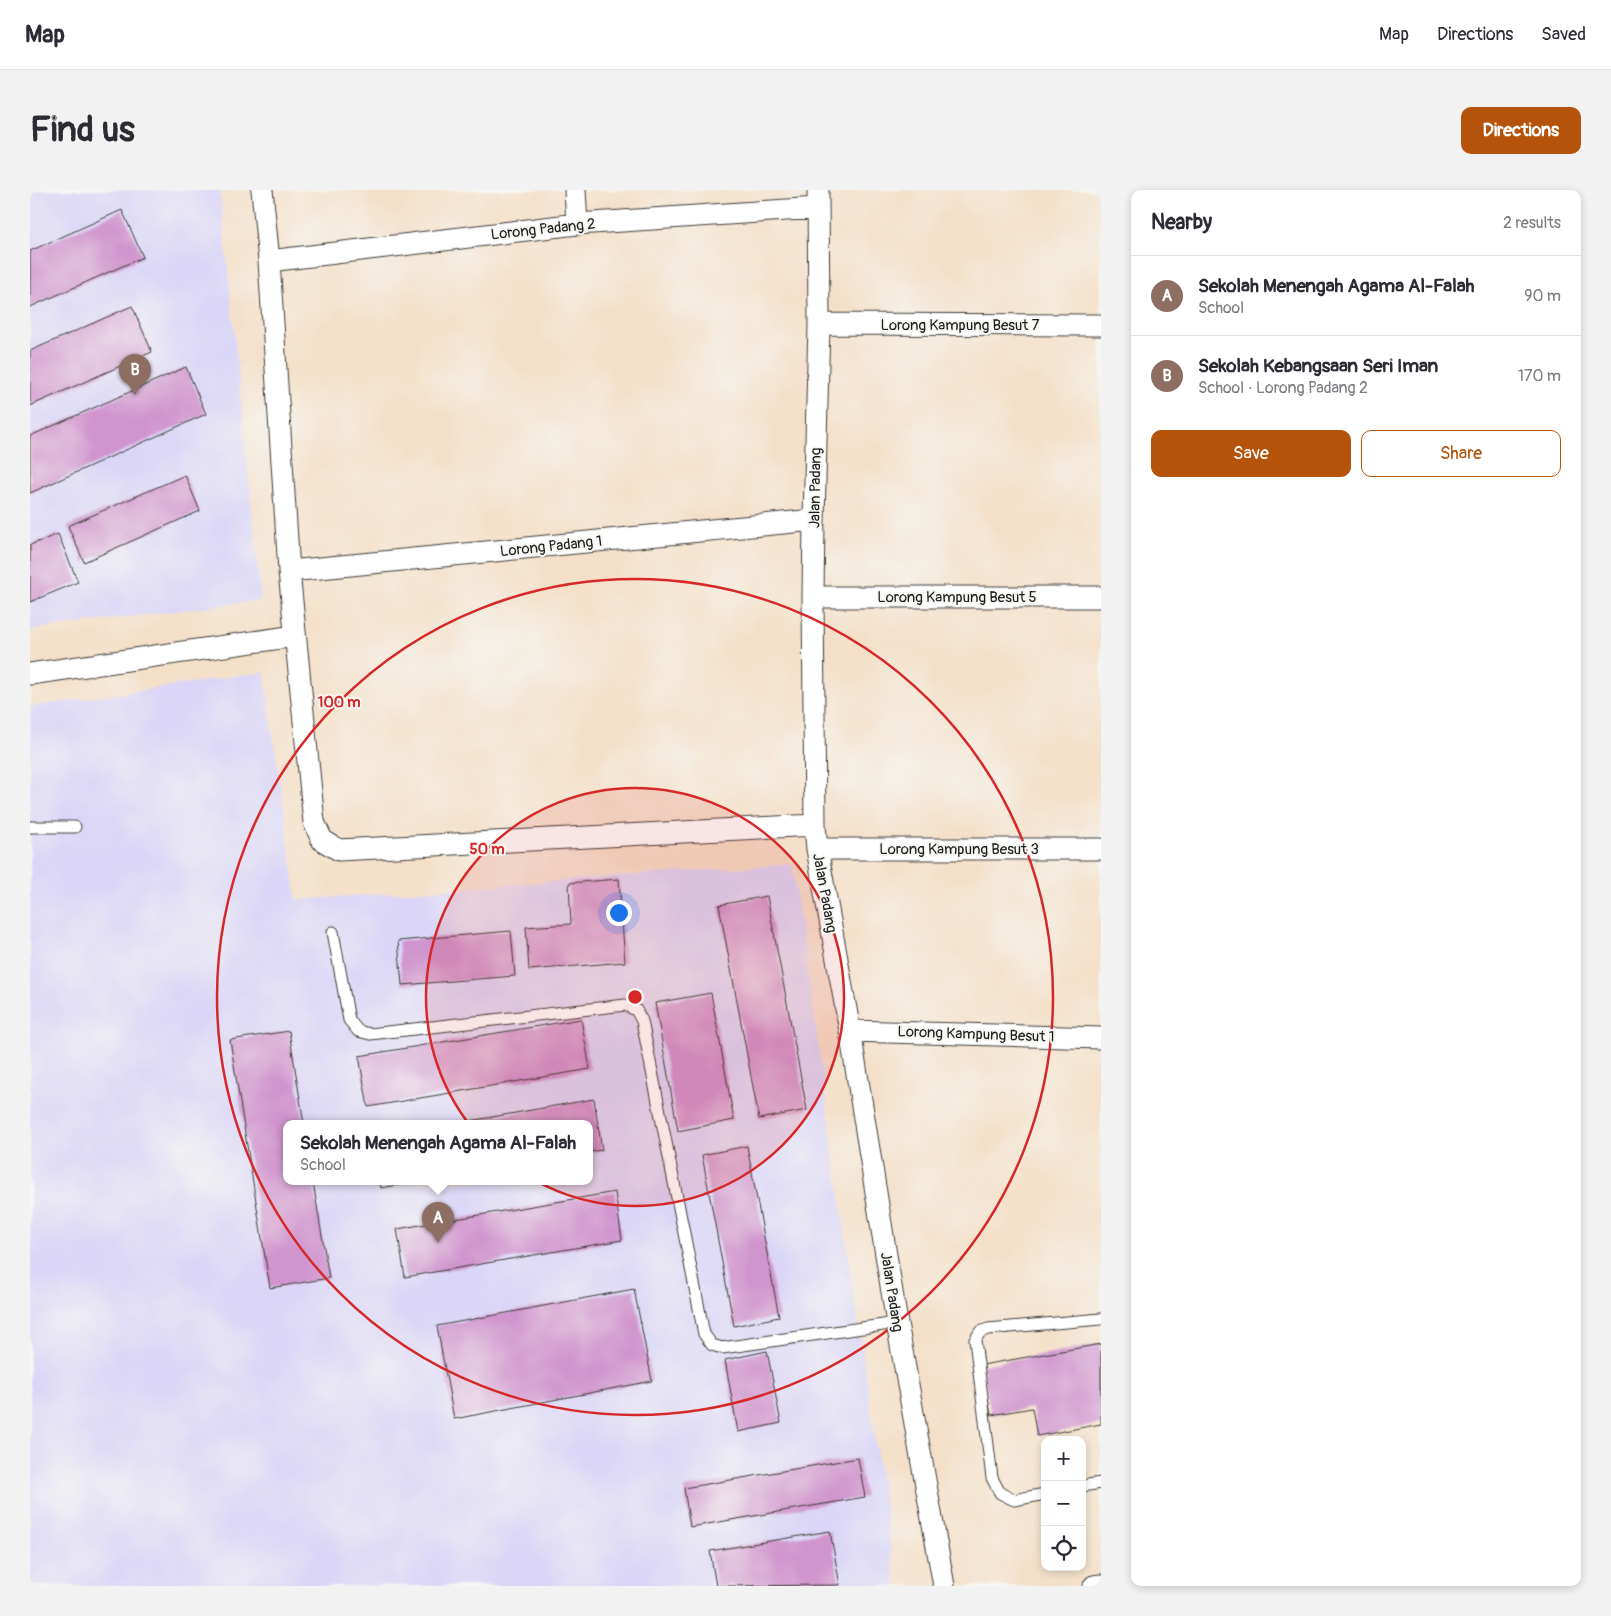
<!DOCTYPE html>
<html lang="en">
<head>
<meta charset="utf-8">
<style>
	:root { --surface:#fff; --page:#f2f2f3; --text:#2b2b33; --muted:#7c7c81; --line:#e1e1e2; --accent:#b45309 }
	body { margin:0; font-family:Pangolin,sans-serif; background:var(--page); color:var(--text) }
	.controls { position:absolute; right:15px; bottom:15px; display:grid; overflow:hidden; border-radius:10px; box-shadow:0 2px 8px #0003 }
	.controls button { width:45px; height:45px; display:grid; place-items:center; padding:0; border:0; border-bottom:1px solid var(--line); background:var(--surface); color:var(--text); font:25px sans-serif }
	.you { position:absolute; left:588px; top:722px; width:18px; height:18px; margin:-12px; border:4px solid #fff; border-radius:50%; background:#1a73e8; box-shadow:0 0 0 8px #1a73e833 }
	.badge { display:grid; place-items:center; width:32px; height:32px; border-radius:50%; background:var(--accent); color:#fff; font-size:16px; font-weight:700 }
	.pin { position:absolute; translate:-50% -41px; filter:drop-shadow(0 1px 2px #0008) }
	.pin::after { content:''; position:absolute; top:26px; width:18px; height:15px; background:inherit; clip-path:polygon(0 0,100% 0,50% 100%) }
	.popup { position:absolute; left:253px; top:930px; width:310px; height:65px; box-sizing:border-box; display:grid; place-content:center; border-radius:10px; background:var(--surface); filter:drop-shadow(0 1px 4px #0005); font-size:16px; white-space:nowrap; color:var(--muted) }
	.popup b { font-size:19px; color:var(--text) }
	.popup::after { content:''; position:absolute; left:50%; top:100%; margin-left:-10px; border:10px solid transparent; border-top-color:var(--surface) }
	.list { margin:0; padding:0; list-style:none }
	h2 { display:flex; justify-content:space-between; align-items:center; height:65px; margin:0; padding:0 20px; font-size:21px }
	h2 small { font-size:16px; font-weight:400; color:var(--muted) }
	.list li { display:grid; grid-template-columns:32px 1fr auto; gap:15px; align-items:center; box-sizing:border-box; height:80px; padding:0 20px; border-top:1px solid var(--line) }
	.list b { display:block; font-size:19px; white-space:nowrap }
	.list p { margin:0; font-size:16px; white-space:nowrap; color:var(--muted) }
	.list em { font-size:16px; font-style:normal; color:var(--muted) }
	.actions { display:flex; gap:10px; padding:15px 20px }
	.actions a { flex:1; padding:11px 0; border:1px solid var(--accent); border-radius:10px; text-align:center; font-size:18px; color:var(--accent) }
	.actions .main { background:var(--accent); color:#fff }
	.icon { flex:none; width:28px; height:28px; fill:none; stroke:currentColor; stroke-width:2; stroke-linecap:round; stroke-linejoin:round }
	.map { position:relative; flex:none; width:1071px; height:1396px; overflow:hidden; border-radius:10px }
	header { display:flex; align-items:center; gap:30px; box-sizing:border-box; height:70px; padding:0 25px; background:var(--surface); border-bottom:1px solid var(--line) }
	header strong { font-size:24px }
	nav { display:flex; gap:28px; margin-inline-start:auto; font-size:18px }
	.intro { display:flex; align-items:center; justify-content:space-between; box-sizing:border-box; height:120px; padding:0 30px }
	h1 { margin:0; font-size:35px }
	.button { padding:12px 22px; border-radius:10px; background:var(--accent); color:#fff; font-size:18px; font-weight:700 }
	main { display:flex; gap:30px; padding:0 30px }
	aside { flex:1; background:var(--surface); border-radius:10px; box-shadow:0 2px 8px #0003 }
	.map>svg:first-child { display:block }
</style>
</head>
<body>
<header>
<strong>Map</strong>
<nav><a>Map</a><a>Directions</a><a>Saved</a></nav>
</header>
<div class="intro"><h1>Find us</h1><a class="button">Directions</a></div>
<main>
<div class="map">
<svg width="1071" height="1396" viewBox="0 0 1071 1396">
	<rect width="100%" height="100%" fill="#f6f6f2"/>
	<filter id="ink" filterUnits="userSpaceOnUse"><feTurbulence type="fractalNoise" baseFrequency=".02" numOctaves="2"/><feDisplacementMap in="SourceGraphic" scale="10" xChannelSelector="R" yChannelSelector="G"/><feConvolveMatrix kernelMatrix="1 2 1 2 8 2 1 2 1" color-interpolation-filters="sRGB"/></filter>
	<filter id="wash" filterUnits="userSpaceOnUse"><feTurbulence type="fractalNoise" baseFrequency=".0096" numOctaves="4" result="noise"/><feDisplacementMap in="SourceGraphic" scale="20" xChannelSelector="R" yChannelSelector="G"/><feGaussianBlur stdDeviation="1.12" result="paint"/><feColorMatrix in="noise" values="0 0 0 0 0 0 0 0 0 0 0 0 0 0 0 0 0 1.4 0 .05"/><feComposite in="paint" operator="in"/></filter>
	<g filter="url(#wash)">
		<rect width="100%" height="100%" fill="#f4e0c9"/>
		<!-- built -->
		<path fill="#dbd6f7" fill-rule="evenodd" d="M0,0H190L231,410L0,440Z
			M234,482L267,710L762,674L866,1396H0V517ZM257,934H559V992H257Z"/>
		<g id="blocks">
			<!-- building -->
			<path fill="#d095ce" d="M92,20L113,67L0,117V61Z
				M102,116L122,162L0,216V161Z
				M156,177L176,224L0,303V246Z
				M155,285L170,321L54,372L38,336Z
				M28,344L48,392L0,412V355Z
				M589,689L595,772L499,780L496,737L541,734L539,693Z
				M737,706L777,920L729,929L689,715Z
				M481,741L485,786L372,795L368,751Z
				M681,803L704,930L648,941L625,813Z
				M551,829L560,879L338,917L329,866Z
				M259,841L274,934H257V992H283L299,1088L240,1098L200,850Z
				M564,909L572,960L559,962V934H423Z
				M717,956L749,1127L704,1136L672,965Z
				M350,992H380V993L351,998Z
				M585,1002L592,1050L375,1087L367,1039Z
				M604,1099L622,1191L424,1229L407,1136Z
				M1071,1154V1234L1007,1246L1002,1218L961,1225L952,1175Z
				M737,1161L751,1233L708,1242L695,1170Z
				M828,1268L835,1307L660,1337L654,1298Z
				M800,1341L810,1395L686,1396L680,1361Z"/>
		</g>
	</g>
	<g filter="url(#ink)">
		<use href="#blocks" fill-opacity="0" stroke="#3c3936" stroke-width="1"/>
		<g fill="none" stroke-linecap="round" stroke-linejoin="round">
			<defs>
				<path id="service" d="M0,637H45
					M303,742L319,830L328,841L340,844L595,815L606,820L612,831L674,1144L682,1155L692,1158L867,1133
					M1052,1296L1071,1293
					M1015,1304L984,1310L970,1303L962,1288L945,1150L950,1142L958,1139L1071,1129"/>
				<path id="minor" d="M232,0L239,71L259,381L284,632L292,650L309,660L785,635
					M545,0L547,34
					M788,0L789,134L784,330L783,407L785,635L787,659L820,841L867,1133L914,1396
					M239,71L547,34L787,18
					M789,134L1071,135
					M259,381L784,330
					M783,407H1071
					M0,484L265,446
					M787,659H1071
					M820,841L1071,848
					M1064,1396L1071,1395"/>
			</defs>
			<!-- service casing -->
			<use href="#service" stroke="#3c3936" stroke-width="13"/>
			<!-- minor casing -->
			<use href="#minor" stroke="#3c3936" stroke-width="23"/>
			<!-- service -->
			<use href="#service" stroke="#fff" stroke-width="11"/>
			<!-- minor -->
			<use href="#minor" stroke="#fff" stroke-width="21"/>
		</g>
	</g>
	<!-- distance rings -->
	<circle cx="605" cy="807" r="209" fill="#d62828" fill-opacity=".12"/>
	<g fill="none" stroke="#d62828" stroke-width="2.5">
		<circle cx="605" cy="807" r="209"/>
		<circle cx="605" cy="807" r="418"/>
	</g>
	<g text-anchor="middle" stroke-width="4" stroke-linejoin="round" paint-order="stroke">
		<!-- street labels -->
		<g font-size="15" fill="#1c1c1c" stroke="#f6f6f2">
			<text transform="translate(513 39) rotate(-6)" y="5">Lorong Padang 2</text>
			<text x="930" y="140">Lorong Kampung Besut 7</text>
			<text transform="translate(785 298) rotate(-89)" y="5">Jalan Padang</text>
			<text transform="translate(521 356) rotate(-6)" y="5">Lorong Padang 1</text>
			<text x="927" y="412">Lorong Kampung Besut 5</text>
			<text x="929" y="664">Lorong Kampung Besut 3</text>
			<text transform="translate(795 703) rotate(80)" y="5">Jalan Padang</text>
			<text transform="translate(946 844) rotate(2)" y="5">Lorong Kampung Besut 1</text>
			<text transform="translate(862 1102) rotate(81)" y="5">Jalan Padang</text>
		</g>
	</g>
	<circle cx="605" cy="807" r="8" fill="#d62828" stroke="#f6f6f2" stroke-width="2.5"/>
	<g font-size="15" text-anchor="middle" font-weight="bold" fill="#d62828" stroke="#f6f6f2" stroke-width="4" stroke-linejoin="round" paint-order="stroke">
		<text x="309" y="517">100 m</text>
		<text x="457" y="664">50 m</text>
	</g>
</svg>
<div class="controls">
<button>+</button>
<button>−</button>
<button><svg class="icon" aria-label="locate" viewBox="0 0 24 24"><circle cx="12" cy="12" r="6"/><path d="M12 2v4M12 18v4M2 12h4M18 12h4"/></svg></button>
</div>
<div class="you"></div>
<div class="pin badge" style="left:408px;top:1053px;background:#8d6e63">A</div>
<div class="popup"><b>Sekolah Menengah Agama Al-Falah</b>School</div>
<div class="pin badge" style="left:105px;top:205px;background:#8d6e63">B</div>
</div>
<aside>
<h2>Nearby<small>2 results</small></h2>
<ul class="list">
<li><span class="badge" style="background:#8d6e63">A</span><div><b>Sekolah Menengah Agama Al-Falah</b><p>School</p></div><em>90 m</em></li>
<li><span class="badge" style="background:#8d6e63">B</span><div><b>Sekolah Kebangsaan Seri Iman</b><p>School · Lorong Padang 2</p></div><em>170 m</em></li>
</ul>
<div class="actions"><a class="main">Save</a><a>Share</a></div>
</aside>
</main>
</body>
</html>
